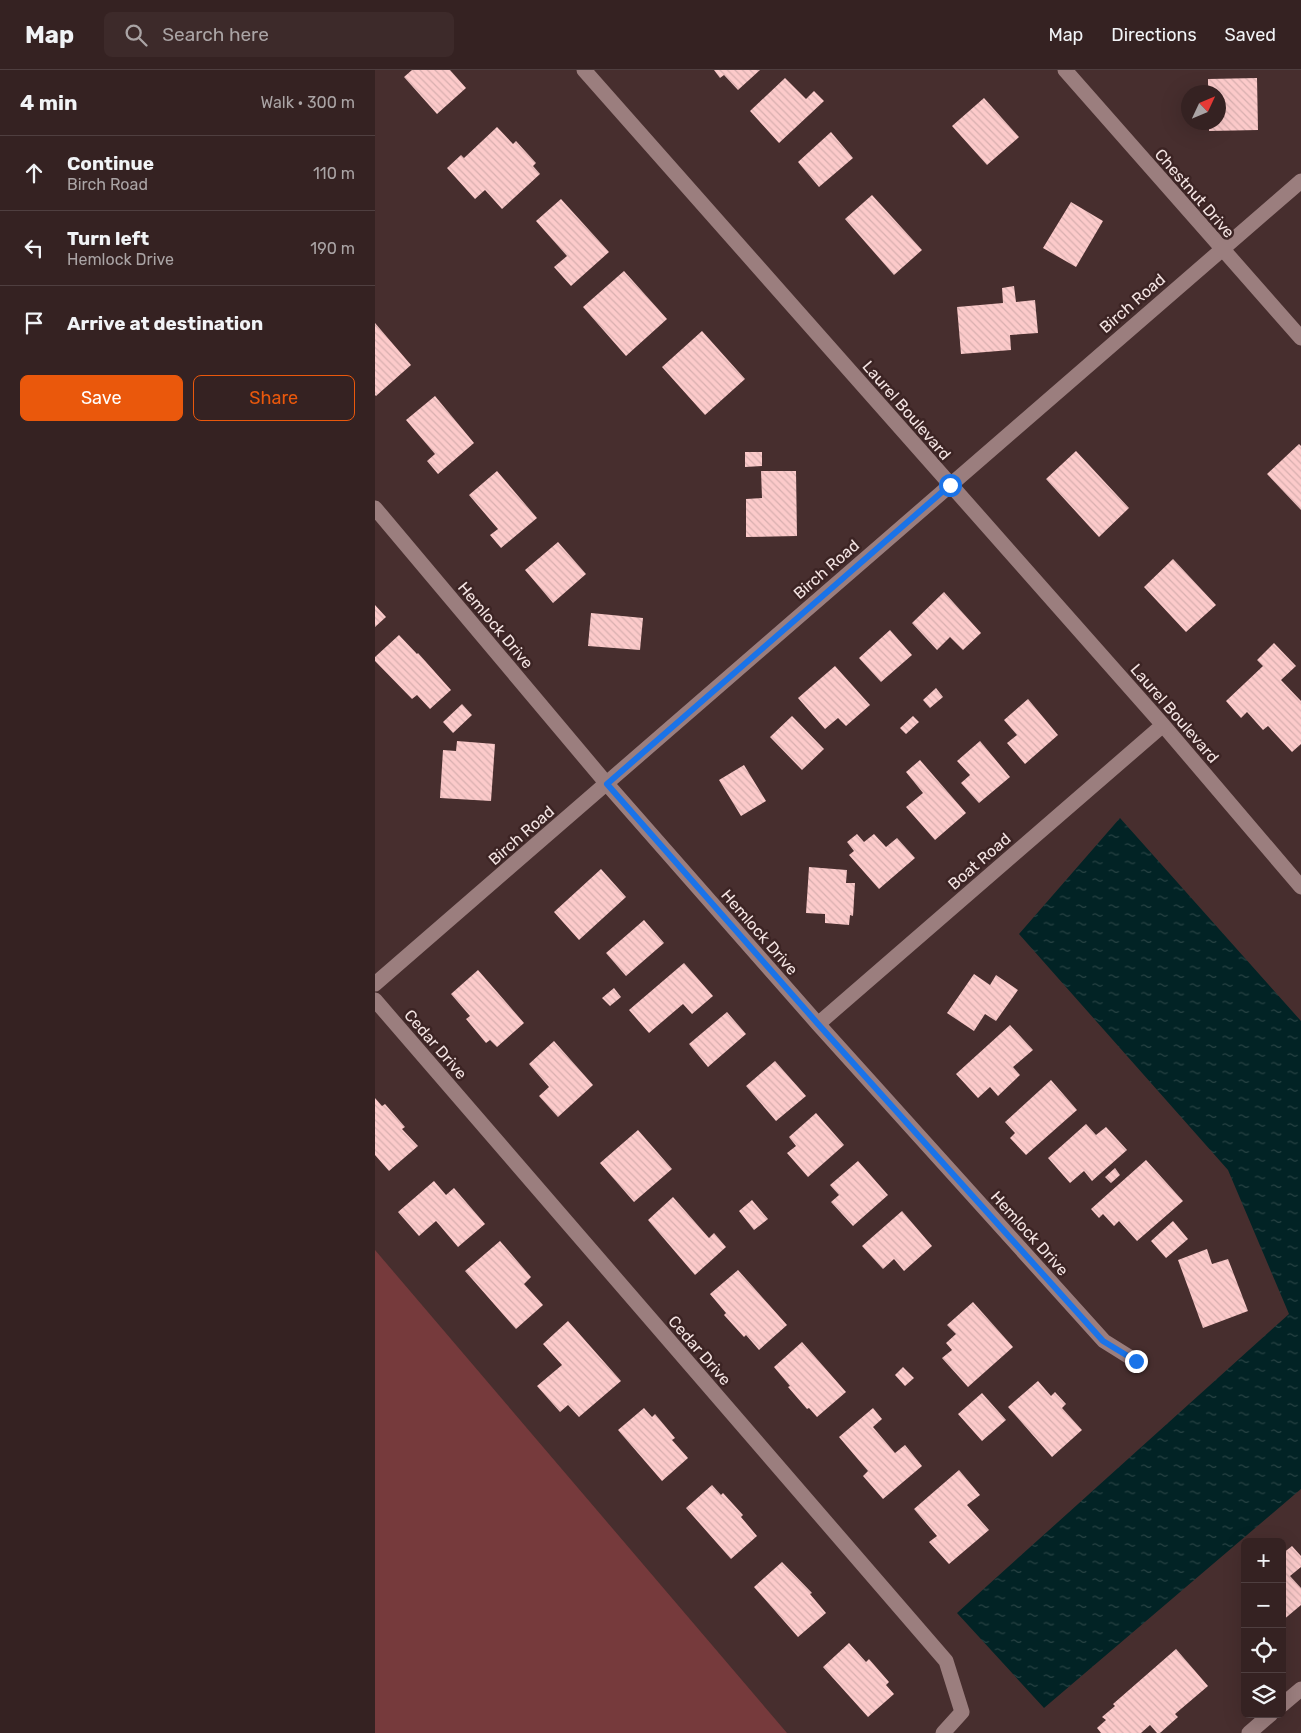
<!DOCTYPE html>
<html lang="en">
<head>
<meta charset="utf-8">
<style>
	:root { --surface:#352222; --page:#3d2a2a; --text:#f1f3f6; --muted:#aaa4a5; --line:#4f3f40; --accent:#ea580c }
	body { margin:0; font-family:Rubik,sans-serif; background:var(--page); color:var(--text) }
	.controls { position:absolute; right:15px; bottom:15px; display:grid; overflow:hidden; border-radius:8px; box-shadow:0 5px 20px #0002 }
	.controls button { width:45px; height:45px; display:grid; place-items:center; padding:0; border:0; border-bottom:1px solid var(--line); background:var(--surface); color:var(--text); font:25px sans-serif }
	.compass { position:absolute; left:806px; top:15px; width:45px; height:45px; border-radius:50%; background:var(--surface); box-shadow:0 5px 20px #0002; rotate:46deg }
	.stop { position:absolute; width:15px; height:15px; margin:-11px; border:4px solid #1a73e8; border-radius:50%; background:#fff }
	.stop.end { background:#1a73e8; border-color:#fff; box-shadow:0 1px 5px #0008 }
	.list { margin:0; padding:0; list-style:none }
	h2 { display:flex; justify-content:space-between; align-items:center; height:65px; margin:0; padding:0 20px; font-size:21px }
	h2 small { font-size:16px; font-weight:400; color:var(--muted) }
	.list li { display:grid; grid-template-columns:32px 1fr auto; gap:15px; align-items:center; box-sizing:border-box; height:75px; padding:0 20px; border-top:1px solid var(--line) }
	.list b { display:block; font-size:19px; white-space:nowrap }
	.list p { margin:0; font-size:16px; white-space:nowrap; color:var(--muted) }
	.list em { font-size:16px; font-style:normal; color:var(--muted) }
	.actions { display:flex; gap:10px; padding:15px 20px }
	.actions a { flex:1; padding:11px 0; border:1px solid var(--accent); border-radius:8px; text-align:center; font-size:18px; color:var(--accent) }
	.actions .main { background:var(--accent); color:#fff }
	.icon { flex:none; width:28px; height:28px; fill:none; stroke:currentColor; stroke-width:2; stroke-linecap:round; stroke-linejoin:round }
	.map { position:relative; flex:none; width:926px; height:1663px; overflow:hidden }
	header { display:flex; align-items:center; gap:30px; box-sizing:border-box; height:70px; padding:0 25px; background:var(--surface); border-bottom:1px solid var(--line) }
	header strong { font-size:24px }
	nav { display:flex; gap:28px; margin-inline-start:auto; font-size:18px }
	.search { width:350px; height:45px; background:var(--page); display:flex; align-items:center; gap:12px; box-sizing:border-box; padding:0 18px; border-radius:8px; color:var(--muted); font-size:19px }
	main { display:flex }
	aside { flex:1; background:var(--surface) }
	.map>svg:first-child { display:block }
</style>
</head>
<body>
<header>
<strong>Map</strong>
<div class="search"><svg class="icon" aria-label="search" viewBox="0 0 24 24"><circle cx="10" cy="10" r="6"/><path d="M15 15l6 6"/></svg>Search here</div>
<nav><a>Map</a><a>Directions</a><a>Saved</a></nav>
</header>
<main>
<aside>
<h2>4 min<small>Walk · 300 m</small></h2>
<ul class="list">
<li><svg class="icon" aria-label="ahead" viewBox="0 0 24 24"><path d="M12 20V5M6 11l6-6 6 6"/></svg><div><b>Continue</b><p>Birch Road</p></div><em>110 m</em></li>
<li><svg class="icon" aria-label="left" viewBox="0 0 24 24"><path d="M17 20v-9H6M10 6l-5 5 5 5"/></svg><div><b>Turn left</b><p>Hemlock Drive</p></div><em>190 m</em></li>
<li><svg class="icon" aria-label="arrive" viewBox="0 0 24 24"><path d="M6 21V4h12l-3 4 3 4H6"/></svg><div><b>Arrive at destination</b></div></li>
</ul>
<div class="actions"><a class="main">Save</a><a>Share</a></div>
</aside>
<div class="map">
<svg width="926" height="1663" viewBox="0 0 926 1663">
	<defs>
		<pattern id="water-ripples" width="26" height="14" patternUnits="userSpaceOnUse" patternTransform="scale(1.25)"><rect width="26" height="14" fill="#022325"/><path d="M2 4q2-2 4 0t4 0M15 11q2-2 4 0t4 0" fill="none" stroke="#284344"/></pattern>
		<pattern id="building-back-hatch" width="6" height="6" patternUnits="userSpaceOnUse" patternTransform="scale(1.25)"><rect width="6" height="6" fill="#fccaca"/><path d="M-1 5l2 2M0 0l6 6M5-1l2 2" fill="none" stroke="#d8afaf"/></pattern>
	</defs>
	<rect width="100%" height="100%" fill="#472e2e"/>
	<!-- park -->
	<path fill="#763a3c" d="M0,1180L412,1663H0Z"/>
	<!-- water -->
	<path fill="url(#water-ripples)" d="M745,748L926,951V1419L669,1638L582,1543L914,1244L853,1100L644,864Z"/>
	<!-- building -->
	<path fill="url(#building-back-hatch)" d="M37,0H75L91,18L62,44L29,7Z
		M339,0H385L363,20L349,5L345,8Z
		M410,8L431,29L439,21L449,31L404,73L375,41Z
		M882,8L883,60L834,61V52H844V22H833V9Z
		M609,28L644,67L612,95L577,56Z
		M122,57L138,74L141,71L161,93L158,96L165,104L127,139L110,120L100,129L72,98L86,85L89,88Z
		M456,62L478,88L444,117L423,92Z
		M497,125L547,180L519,205L470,149Z
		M186,129L234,182L196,216L179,197L192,186L161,151Z
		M696,132L728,151L701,197L668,178Z
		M249,201L292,249L251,286L208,237Z
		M639,216L641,232L660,230L663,263L635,265L636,280L586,284L582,237L628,233L627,218Z
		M0,253L36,295L1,326L0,325Z
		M327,261L370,309L330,345L287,297Z
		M60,326L99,373L63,404L52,391L60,384L31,350Z
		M924,374L926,376V440L892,404Z
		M701,381L754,438L724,467L671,409Z
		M370,382H387V396L370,397Z
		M122,401L162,448L126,478L115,465L123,459L94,425Z
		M386,401H421L422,466L371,467V429L387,428Z
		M183,472L211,504L178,533L150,500Z
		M798,489L841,535L811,562L769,517Z
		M569,522L606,563L588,580L575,567L562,580L537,553Z
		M0,535L11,547L0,557Z
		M216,543L268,548L265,580L213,576Z
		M515,560L537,585L506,612L484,588Z
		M24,565L42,584L43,583L76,620L55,639L42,625L37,629L0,591V587Z
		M899,573L921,596L906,610L926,631V674L917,682L893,656L888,660L872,642L866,648L851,631L888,596L882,590Z
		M460,596L495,635L471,656L463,648L450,659L423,628Z
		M561,618L568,627L555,638L548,630Z
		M653,629L683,665L650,694L632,673L642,665L629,650Z
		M87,634L97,645L78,663L68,652Z
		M417,646L449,679L427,700L395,667Z
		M538,646L544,652L531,664L525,658Z
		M82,671L120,674L116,731L65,728L68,680L81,681Z
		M605,671L635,707L604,733L586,713L595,705L582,691Z
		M545,690L591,743L560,770L531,737L548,723L531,702Z
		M369,695L391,731L366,746L344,710Z
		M482,764L489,772L499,764L511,777L522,768L540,788L504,819L474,785L479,781L472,772Z
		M434,797L472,800L471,813H480L478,846L475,845L474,855L450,853V844L431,843Z
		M226,799L251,827L204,870L179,842Z
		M269,850L289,873L251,906L231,883Z
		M309,893L338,926L317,944L308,934L274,963L254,940Z
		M103,900L149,953L122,977L115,970L111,973L91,949L95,946L76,924Z
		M599,904L615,915L621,905L643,920L621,951L610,944L599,961L572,943Z
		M239,918L246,927L235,936L227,928Z
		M352,942L371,964L333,997L314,974Z
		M635,955L658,980L638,997L645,1005L623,1026L615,1017L603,1028L581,1004Z
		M179,971L218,1015L183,1047L164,1026L174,1017L154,994Z
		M400,991L431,1026L401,1051L371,1016Z
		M676,1010L702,1040L651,1085L635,1068L640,1063L630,1052Z
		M0,1028L7,1036L10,1034L30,1057L27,1059L43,1076L14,1101L0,1085Z
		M441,1043L469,1075L433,1107L412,1083L421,1076L414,1067Z
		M711,1054L721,1065L731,1057L752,1080L717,1111L709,1101L695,1113L673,1088Z
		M263,1060L297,1099L259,1132L225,1093Z
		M771,1090L808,1131L762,1171L744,1151L739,1156L728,1144L724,1148L716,1139Z
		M483,1091L513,1125L478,1156L456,1132L464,1125L455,1115Z
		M740,1098L745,1105L736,1113L730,1107Z
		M59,1111L71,1125L79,1118L110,1154L83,1177L61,1151L44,1166L23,1142Z
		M298,1127L334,1168L339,1163L351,1177L320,1205L273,1150Z
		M377,1130L393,1149L379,1160L364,1141Z
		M527,1141L557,1176L529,1201L519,1189L508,1199L487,1176Z
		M798,1151L813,1169L791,1188L776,1171Z
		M125,1171L156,1207L149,1214L168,1235L141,1259L90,1201Z
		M832,1179L837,1194L853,1189L873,1241L828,1258L803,1190Z
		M363,1200L412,1255L384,1280L371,1265L369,1267L349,1245L351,1243L335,1224Z
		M598,1232L638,1277L593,1317L567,1288L577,1280L571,1273L581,1264L572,1255Z
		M193,1251L246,1311L204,1347L193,1335L185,1342L162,1316L187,1295L168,1274Z
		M427,1272L471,1322L442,1347L434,1338L432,1339L413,1317L415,1316L399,1297Z
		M528,1297L539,1308L530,1316L520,1305Z
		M663,1311L676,1326L680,1322L691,1334L687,1338L707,1360L677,1387L633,1337Z
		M607,1323L631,1350L607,1371L583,1344Z
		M269,1338L277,1347L280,1344L300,1368L297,1370L313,1388L287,1411L243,1360Z
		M498,1338L507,1349L498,1357L520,1383L530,1375L547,1396L508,1429L488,1406L493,1401L464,1367Z
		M584,1400L605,1425L592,1435L614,1460L574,1494L554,1472L562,1466L539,1439Z
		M337,1415L346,1425L348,1423L368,1445L366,1447L382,1466L356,1489L311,1438Z
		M917,1476L926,1486V1497L915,1506L926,1518V1535L907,1551V1484Z
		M407,1492L437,1523L435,1524L451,1543L423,1567L379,1517Z
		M474,1573L491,1592L494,1589L514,1612L511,1615L519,1624L493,1647L448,1597Z
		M801,1579L833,1616L800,1644L803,1647L785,1663H782L775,1655L766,1663H726L722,1658L731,1650L727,1647L740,1636L738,1634Z"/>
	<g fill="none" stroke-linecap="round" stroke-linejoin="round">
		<!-- minor -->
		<path stroke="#9b7e7e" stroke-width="15" d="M209,0L788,655L926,817
			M690,0L926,268
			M0,438L232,714L443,954L729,1271L761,1291
			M0,914L926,111
			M0,930L571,1591L587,1642L568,1663
			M443,954L788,655
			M907,1635L926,1619
			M874,1663L896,1644"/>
	</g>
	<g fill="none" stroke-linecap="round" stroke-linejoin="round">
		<!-- route -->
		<path stroke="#1a73e8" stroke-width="6" d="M575,415L232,714L443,954L728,1271L761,1291"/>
	</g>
	<g text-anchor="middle" stroke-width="5" stroke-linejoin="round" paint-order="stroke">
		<!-- street labels -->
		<g font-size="16" fill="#f4e4e3" stroke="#3c2424">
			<text transform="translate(820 123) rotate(49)" y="6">Chestnut Drive</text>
			<text transform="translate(757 233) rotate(-41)" y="6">Birch Road</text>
			<text transform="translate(532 340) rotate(49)" y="6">Laurel Boulevard</text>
			<text transform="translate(451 499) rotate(-41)" y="6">Birch Road</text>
			<text transform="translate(121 555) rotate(50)" y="6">Hemlock Drive</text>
			<text transform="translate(800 643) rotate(49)" y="6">Laurel Boulevard</text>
			<text transform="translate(146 765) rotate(-41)" y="6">Birch Road</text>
			<text transform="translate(604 791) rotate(-41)" y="6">Boat Road</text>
			<text transform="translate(385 862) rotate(49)" y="6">Hemlock Drive</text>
			<text transform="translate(61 974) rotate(49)" y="6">Cedar Drive</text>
			<text transform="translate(655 1163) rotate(48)" y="6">Hemlock Drive</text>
			<text transform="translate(325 1280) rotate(49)" y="6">Cedar Drive</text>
		</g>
	</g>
</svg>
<div class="controls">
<button>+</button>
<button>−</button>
<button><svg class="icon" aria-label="locate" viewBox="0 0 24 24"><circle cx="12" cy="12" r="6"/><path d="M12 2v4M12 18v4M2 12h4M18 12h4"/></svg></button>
<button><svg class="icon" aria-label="layers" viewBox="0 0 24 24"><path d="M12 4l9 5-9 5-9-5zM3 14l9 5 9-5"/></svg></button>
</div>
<svg class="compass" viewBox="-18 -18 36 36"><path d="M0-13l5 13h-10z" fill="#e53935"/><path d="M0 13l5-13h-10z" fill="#aaa4a5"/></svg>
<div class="stop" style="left:575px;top:415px"></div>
<div class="stop end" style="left:761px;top:1291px"></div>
</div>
</main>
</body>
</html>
